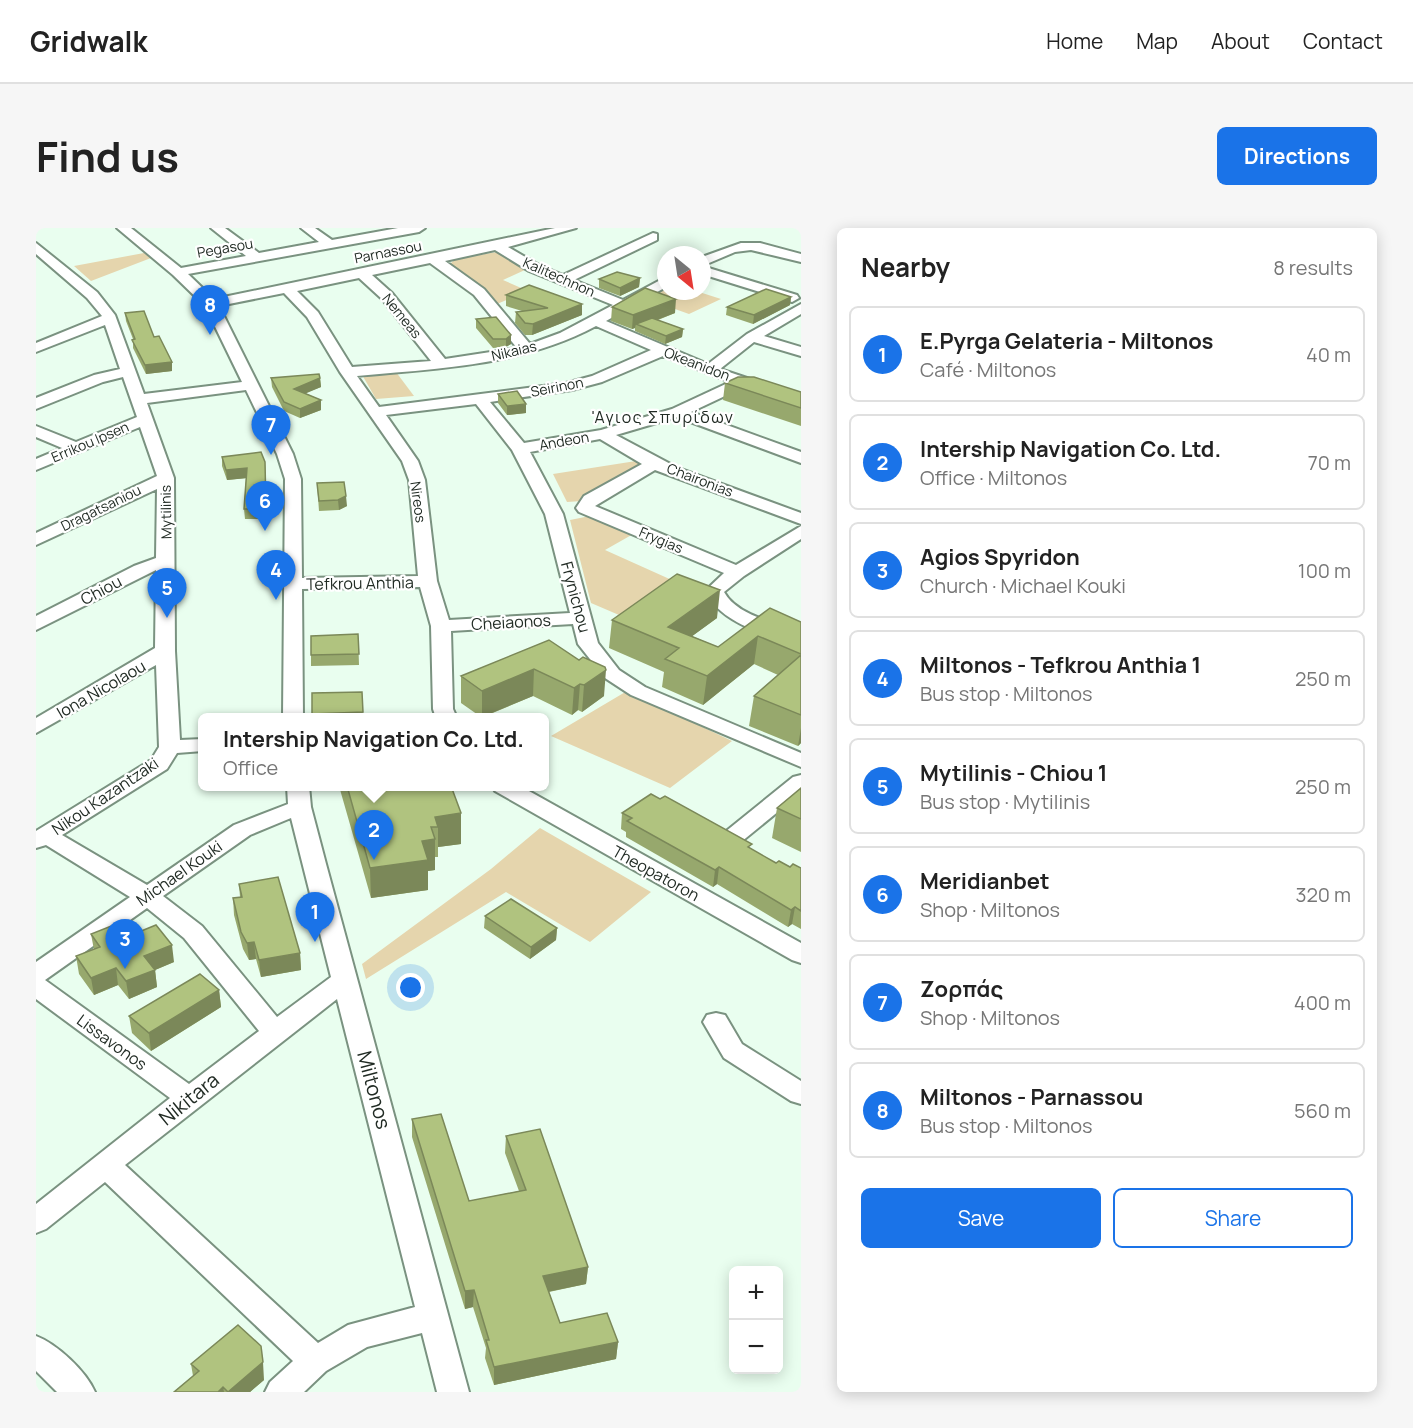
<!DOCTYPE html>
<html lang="en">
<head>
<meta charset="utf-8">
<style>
	:root { --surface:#fff; --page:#f6f6f6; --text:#222; --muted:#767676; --line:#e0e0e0; --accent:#1a73e8 }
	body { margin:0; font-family:Manrope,sans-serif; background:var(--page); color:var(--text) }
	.controls { position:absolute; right:18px; bottom:18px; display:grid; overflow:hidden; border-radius:9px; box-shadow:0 3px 15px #0003 }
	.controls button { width:54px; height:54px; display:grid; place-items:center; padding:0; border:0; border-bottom:2px solid var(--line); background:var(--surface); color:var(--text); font:30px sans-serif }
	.compass { position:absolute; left:621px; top:18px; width:54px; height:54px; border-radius:50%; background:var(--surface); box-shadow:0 3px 15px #0003; rotate:150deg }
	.you { position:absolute; left:375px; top:760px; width:21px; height:21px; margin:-15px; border:4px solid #fff; border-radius:50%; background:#1a73e8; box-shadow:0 0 0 9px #1a73e833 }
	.badge { display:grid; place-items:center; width:39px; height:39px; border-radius:50%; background:var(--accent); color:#fff; font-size:20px; font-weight:700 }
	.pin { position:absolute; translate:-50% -50px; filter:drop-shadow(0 2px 3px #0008) }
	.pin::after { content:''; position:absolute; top:32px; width:21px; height:18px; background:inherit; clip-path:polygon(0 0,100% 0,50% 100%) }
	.popup { position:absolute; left:162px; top:485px; width:351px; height:78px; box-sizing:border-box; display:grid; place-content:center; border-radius:9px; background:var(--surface); filter:drop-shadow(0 2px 4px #0005); font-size:20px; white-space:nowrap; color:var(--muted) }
	.popup b { font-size:22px; color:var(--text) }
	.popup::after { content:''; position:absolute; left:50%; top:100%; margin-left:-12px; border:12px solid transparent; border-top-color:var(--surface) }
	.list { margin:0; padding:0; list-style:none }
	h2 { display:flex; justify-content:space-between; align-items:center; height:78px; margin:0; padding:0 24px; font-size:26px }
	h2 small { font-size:20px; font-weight:400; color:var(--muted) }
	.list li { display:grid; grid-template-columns:39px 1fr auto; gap:18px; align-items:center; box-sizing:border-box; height:96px; margin:0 12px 12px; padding:0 12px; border:2px solid var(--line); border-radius:9px }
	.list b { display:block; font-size:22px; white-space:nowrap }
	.list p { margin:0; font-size:20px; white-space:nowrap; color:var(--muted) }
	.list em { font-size:20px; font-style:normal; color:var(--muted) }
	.actions { display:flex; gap:12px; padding:18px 24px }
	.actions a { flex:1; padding:14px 0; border:2px solid var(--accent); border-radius:9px; text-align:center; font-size:21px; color:var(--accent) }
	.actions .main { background:var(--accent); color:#fff }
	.map { position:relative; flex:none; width:765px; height:1164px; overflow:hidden; border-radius:9px }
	header { display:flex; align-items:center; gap:36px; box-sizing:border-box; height:84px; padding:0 30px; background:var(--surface); border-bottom:2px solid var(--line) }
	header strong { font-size:28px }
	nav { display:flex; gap:33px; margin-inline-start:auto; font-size:21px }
	.intro { display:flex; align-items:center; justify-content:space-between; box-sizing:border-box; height:144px; padding:0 36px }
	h1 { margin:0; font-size:42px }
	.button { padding:15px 27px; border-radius:9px; background:var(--accent); color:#fff; font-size:21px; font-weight:700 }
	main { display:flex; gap:36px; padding:0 36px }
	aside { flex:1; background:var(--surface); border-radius:9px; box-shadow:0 3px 15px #0003 }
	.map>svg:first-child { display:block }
</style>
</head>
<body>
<header>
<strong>Gridwalk</strong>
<nav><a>Home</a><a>Map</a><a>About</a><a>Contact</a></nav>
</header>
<div class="intro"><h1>Find us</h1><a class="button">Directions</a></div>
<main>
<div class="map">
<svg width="765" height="1164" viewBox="0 0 765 1164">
	<rect width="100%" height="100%" fill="#e9feef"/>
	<!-- green -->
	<path fill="#e5d5ad" d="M461,24L491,41L467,52L492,63L461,76L447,60L414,36L419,31Z
		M108,25L115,30L55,53L38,38Z
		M630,58V63H660L685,71L653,86L608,70Z
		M357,140L378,168L340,171L325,145Z
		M600,233L606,237L546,273L531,274L517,246Z
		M554,288L599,305L569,322L658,362L597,393L555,375L534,292Z
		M591,463L696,513L634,560L515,508Z
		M504,600L615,664L554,714L470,664L330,751L326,736L455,641Z"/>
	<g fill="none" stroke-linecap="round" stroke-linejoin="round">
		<defs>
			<path id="minor" d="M81,0H95L145,40L210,28L175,0H189L223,25L283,14L265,0H279L296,12L362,0H389L383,4L152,46L178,71L519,0H540L472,19L503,37L527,47L617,5L621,6V12L538,52L587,72L630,49V59L570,93L672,136L711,106L765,76V86L728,108L765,119V128L718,114L684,141L765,168V178L708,159L655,184L765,224V235L641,189L580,207L642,240L765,285V296L619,242L559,278L700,337L765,298V311L708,348L688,364C701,388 741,395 765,403V416C732,408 685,396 669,363L688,345L543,284L540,280L548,268L606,236L564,211L494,224L527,286L562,415L583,442L609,459L765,525V539L595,467L569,450L542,416L537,396L415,403L417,481L421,490H400L397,481L395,398L384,359L266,361L267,490H247L249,251L241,226L210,162L111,175L138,250L139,423L144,512L167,511V523L141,525L131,541L26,607L111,657L198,597L252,576L251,558H273L275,579L290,636L433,1164H401L386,1105L331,1119L290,1143L268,1164H229L234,1154L257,1133L69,954L10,1001L0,1005V976L134,870L0,771V734L94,669L10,617L0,620V603L115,532L123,519L120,437L0,505V490L119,420L120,342L0,402V388L98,338L120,330L121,261L0,317V305L121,248L104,199L0,242V231L26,220L0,209V198L40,214L101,189L87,149L67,154L0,181V170L58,147L84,141L69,97L0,124V115L66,88L51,70L0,26V15L61,64L79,87L108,166L206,154L169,78L137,47ZM459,22L493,43L577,77L524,105L494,116L448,61L409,33ZM394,35L438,67L481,120L409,131L356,65L336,47ZM323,50L346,71L395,133L316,139L282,84L261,63ZM248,65L271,89L304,144L366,233L373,252L382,348L266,350L265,251L257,226L183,78ZM560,98L615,122L556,148L530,155L343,179L321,148C404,140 485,138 560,98ZM627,128L694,154L636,181L565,202L488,215L454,174L536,162L566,154ZM440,176L476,222L509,286L534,385L413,392L401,353L389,252L382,233L350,187ZM255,590L295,749L241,789L166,698L127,668L214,607ZM111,680L148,710L223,803L153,856L9,752ZM301,771L379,1079L312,1097L282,1115L89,937Z
				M705,15H724L765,26V34L715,22L699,24L666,38V29Z
				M666,38L761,67L763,70L756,74L666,46Z
				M765,547V565L705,614L697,616L689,614L686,609L689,604L757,549Z
				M456,558H484L765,715V735L756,732L459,563Z
				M680,785L689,787L706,816L765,853V876L755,873L688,830L667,794L671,787Z
				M0,1108C21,1116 50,1143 59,1164H21L0,1143Z"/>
		</defs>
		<!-- minor casing -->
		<use href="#minor" stroke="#7a9280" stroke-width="4"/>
		<!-- minor -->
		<use href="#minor" fill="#fff" fill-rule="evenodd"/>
	</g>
	<!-- wall -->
	<path fill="#97a86d" d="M604,50L603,59L584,68L563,60V51Z
		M470,67L546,87L496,107H489L479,95L480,84L486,83L470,78Z
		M755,69L754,77L717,96L690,87L691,79Z
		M576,79L639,85L622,92L647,101L646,109L629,116L599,103V100L596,101L575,93Z
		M89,85L118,109L136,134V143L110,146L97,120V111L90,93Z
		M460,89L475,116L470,119L457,120L440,100V91Z
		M235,150H284L285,159L269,165L285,172V182L264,190L248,183L236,159Z
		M689,155L765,164V198L687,172Z
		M462,166L490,185L471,187L462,175Z
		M186,229L229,234L231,291H209L208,281L210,250L191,252L186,238Z
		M281,255L311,278L303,282L283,283Z
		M681,390L656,408L682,419L765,394V515L762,518L713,498L718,468L742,447L718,436L667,477L626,459L628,444L573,420L576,392Z
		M322,406L323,437L275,438V427Z
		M513,412L568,468L546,484L542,482L536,487L497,468L447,489H445L425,475V448Z
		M326,464L327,489H276V465Z
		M303,558H415L425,616L402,619V629H399V642L392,643V662L335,670Z
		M765,560V624L736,610L741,580Z
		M586,585L715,621L740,635L754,639L765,640V701L756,696L752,699L681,656L677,659L590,609V604L585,601Z
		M203,656L264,725L265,742L225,749L220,731L213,732L207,721L198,687L197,670L204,669Z
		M449,688L521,700L520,712L494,731L448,700Z
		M55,706L93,708L138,734L119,742L121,759L93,771L82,757L58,767L43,746L40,728L58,722Z
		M183,762L185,779L115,823L96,805L93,788Z
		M376,891L433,973L483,963L469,925L470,908L552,1039L550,1056L513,1064L524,1095L582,1114L580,1131L458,1157L449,1130L450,1120L437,1079L429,1081L376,909Z
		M155,1136L228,1152L214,1164H138L157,1148Z"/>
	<!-- shaded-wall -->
	<path fill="#7b8859" d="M604,50L603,59L584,68V60Z
		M755,69L754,77L717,96L718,87Z
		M640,71L639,85L605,98L600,96L599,100L596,101L597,87Z
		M546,76V87L496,107L497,96Z
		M647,101L646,109L629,116L630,108Z
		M475,107V116L470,119V111Z
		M136,134V143L110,146L109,137Z
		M284,150L285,159L259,170L258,161Z
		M285,172V182L264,190V181Z
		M490,176V185L471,187V178Z
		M211,240L212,250L191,252L190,242Z
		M310,268L311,278L303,282L302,272Z
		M684,362L681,390L640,420L632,399Z
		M722,408L718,436L667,477L671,448Z
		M498,441L497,468L446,489V463Z
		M570,442L568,468L546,484L548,457Z
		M544,456L542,482L536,487L538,460Z
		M765,500V515L762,518Z
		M425,585V616L402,619V599L399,589Z
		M399,611V642L392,643V662L335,670L334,640L386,613Z
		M683,639L681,656L677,659L679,642Z
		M759,679L756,696L752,699L755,682Z
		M521,700L520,712L494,731L495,719Z
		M218,714L220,731L213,732L211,715Z
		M136,717L138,734L119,742L121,759L93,771L90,753L108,728Z
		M264,725L265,742L225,749L223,732Z
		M80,740L82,757L58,767L55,750Z
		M183,762L185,779L115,823L113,805Z
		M552,1039L550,1056L506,1065L507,1048Z
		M438,1062L437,1079L429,1081V1063Z
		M582,1114L580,1131L458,1157V1139Z
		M227,1134L228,1152L214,1164H192Z
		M187,1159L188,1164H182Z"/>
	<!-- building -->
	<path fill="#b0c37f" stroke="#7b8859" stroke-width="1.5" d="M581,44L604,50L584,60L563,51Z
		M493,57L546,76L497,96L489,95L480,84L512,80L470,67Z
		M609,60L640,71L597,87L576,79Z
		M730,61L755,69L718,87L691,79Z
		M108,83L118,109L123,108L136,134L109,137L96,112L99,111L89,85Z
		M460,89L475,107L470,111H457L440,91Z
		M616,90L647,101L630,108L600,96Z
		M283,146L284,150L258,161L285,172L264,181L248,174L235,150Z
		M702,149H718L765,164V180L689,155Z
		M481,163L490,176L471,178L462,166Z
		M225,224L229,234L230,281H208L211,240L190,242L186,229Z
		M308,254L310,268L302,272L283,273L281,255Z
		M641,346L684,362L632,399L682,419L734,380L765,394V426L722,408L671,448L629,431L643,420L576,392Z
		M322,406L323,426L275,427V408Z
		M513,412L543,432L547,429L569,439L570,442L548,457L544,456L538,460L498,441L446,463L425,448Z
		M765,427V487L718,468Z
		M326,464L327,484L276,486V465Z
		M311,558H415L425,585L399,589L402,599H395L399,611L386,613L392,632L334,640Z
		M765,560V591L741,580Z
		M615,566L624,571L629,568L716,616L712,619L740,635L743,633L754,639L757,636L765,640V683L759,679L755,682L683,639L679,642L591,593L596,590L586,585Z
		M242,649L264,725L223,732L218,714L211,715L205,704L197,670L206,669L203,656Z
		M475,671L521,700L495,719L449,688Z
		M83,695L93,708L120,697L136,717L108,728L119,742L90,753L80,740L55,750L40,728L64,719L55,706Z
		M164,746L183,762L113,805L93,788Z
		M405,886L433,973L490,962L470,908L504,901L552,1039L507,1048L524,1095L571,1085L582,1114L458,1139L450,1112H453L438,1062L429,1063L376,891Z
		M202,1097L225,1118L227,1134L192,1164L187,1159L182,1164H138L163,1143L155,1136Z"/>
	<g text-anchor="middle" stroke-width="4.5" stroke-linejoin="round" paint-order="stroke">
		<!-- far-street labels -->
		<g font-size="14" fill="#212b24" stroke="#fff">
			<text transform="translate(189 20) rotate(-10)" y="5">Pegasou</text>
			<text transform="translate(352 24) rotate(-11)" y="5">Parnassou</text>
			<text transform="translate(523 49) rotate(24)" y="5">Kalitechnon</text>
			<text transform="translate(366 88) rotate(51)" y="5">Nemeas</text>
			<text transform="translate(478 123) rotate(-13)" y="5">Nikaias</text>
			<text transform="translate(661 136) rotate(21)" y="5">Okeanidon</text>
			<text transform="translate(521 159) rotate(-11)" y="5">Seirinon</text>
			<text transform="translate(528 213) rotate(-10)" y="5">Andeon</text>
			<text transform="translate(54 214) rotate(-23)" y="5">Errikou Ipsen</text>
			<text transform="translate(664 252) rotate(21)" y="5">Chaironias</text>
			<text transform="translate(382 274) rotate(82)" y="5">Nireos</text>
			<text transform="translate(65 280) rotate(-26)" y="5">Dragatsaniou</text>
			<text transform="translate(130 284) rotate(-91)" y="5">Mytilinis</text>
			<text transform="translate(625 312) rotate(23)" y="5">Frygias</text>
		</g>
		<!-- far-quarter labels -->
		<g font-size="16" letter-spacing="1.5" fill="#212b24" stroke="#fff">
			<text x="627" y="195">'Αγιος Σπυρίδων</text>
		</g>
		<!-- street labels -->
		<g font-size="16" fill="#212b24" stroke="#fff">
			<text transform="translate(324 355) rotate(-1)" y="6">Tefkrou Anthia</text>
			<text transform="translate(65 362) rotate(-28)" y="6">Chiou</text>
			<text transform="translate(540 369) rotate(75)" y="6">Frynichou</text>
			<text transform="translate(475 394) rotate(-3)" y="6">Cheiaonos</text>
			<text transform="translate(65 461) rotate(-30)" y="6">Iona Nicolaou</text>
			<text transform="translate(69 568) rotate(-34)" y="6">Nikou Kazantzaki</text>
			<text transform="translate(143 645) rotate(-35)" y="6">Michael Kouki</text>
			<text transform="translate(620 645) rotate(29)" y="6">Theopatoron</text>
			<text transform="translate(76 814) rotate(36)" y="6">Lissavonos</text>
		</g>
		<!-- near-street labels -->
		<g font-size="20" fill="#212b24" stroke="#fff">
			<text transform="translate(338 862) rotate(75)" y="7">Miltonos</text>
			<text transform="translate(153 871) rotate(-39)" y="7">Nikitara</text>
		</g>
	</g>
</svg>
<div class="controls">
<button>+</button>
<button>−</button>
</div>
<svg class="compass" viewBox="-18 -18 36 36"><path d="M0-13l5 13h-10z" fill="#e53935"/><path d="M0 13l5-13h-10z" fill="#767676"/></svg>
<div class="you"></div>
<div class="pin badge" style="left:279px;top:714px">1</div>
<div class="pin badge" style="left:338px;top:632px">2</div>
<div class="popup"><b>Intership Navigation Co. Ltd.</b>Office</div>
<div class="pin badge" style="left:89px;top:741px">3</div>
<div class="pin badge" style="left:240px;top:372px">4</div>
<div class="pin badge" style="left:131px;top:390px">5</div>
<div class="pin badge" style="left:229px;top:303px">6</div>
<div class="pin badge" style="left:235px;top:227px">7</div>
<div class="pin badge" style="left:174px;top:107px">8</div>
</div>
<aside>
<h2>Nearby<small>8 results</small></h2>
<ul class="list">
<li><span class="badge">1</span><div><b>E.Pyrga Gelateria - Miltonos</b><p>Café · Miltonos</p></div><em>40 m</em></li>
<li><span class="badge">2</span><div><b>Intership Navigation Co. Ltd.</b><p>Office · Miltonos</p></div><em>70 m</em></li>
<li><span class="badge">3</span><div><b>Agios Spyridon</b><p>Church · Michael Kouki</p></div><em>100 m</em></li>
<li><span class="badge">4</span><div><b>Miltonos - Tefkrou Anthia 1</b><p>Bus stop · Miltonos</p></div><em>250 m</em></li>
<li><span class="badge">5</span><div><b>Mytilinis - Chiou 1</b><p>Bus stop · Mytilinis</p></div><em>250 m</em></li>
<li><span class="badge">6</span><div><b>Meridianbet</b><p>Shop · Miltonos</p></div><em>320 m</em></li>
<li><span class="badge">7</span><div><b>Ζορπάς</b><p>Shop · Miltonos</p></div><em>400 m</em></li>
<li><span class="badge">8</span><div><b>Miltonos - Parnassou</b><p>Bus stop · Miltonos</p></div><em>560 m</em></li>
</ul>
<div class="actions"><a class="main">Save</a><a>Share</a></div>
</aside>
</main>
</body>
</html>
